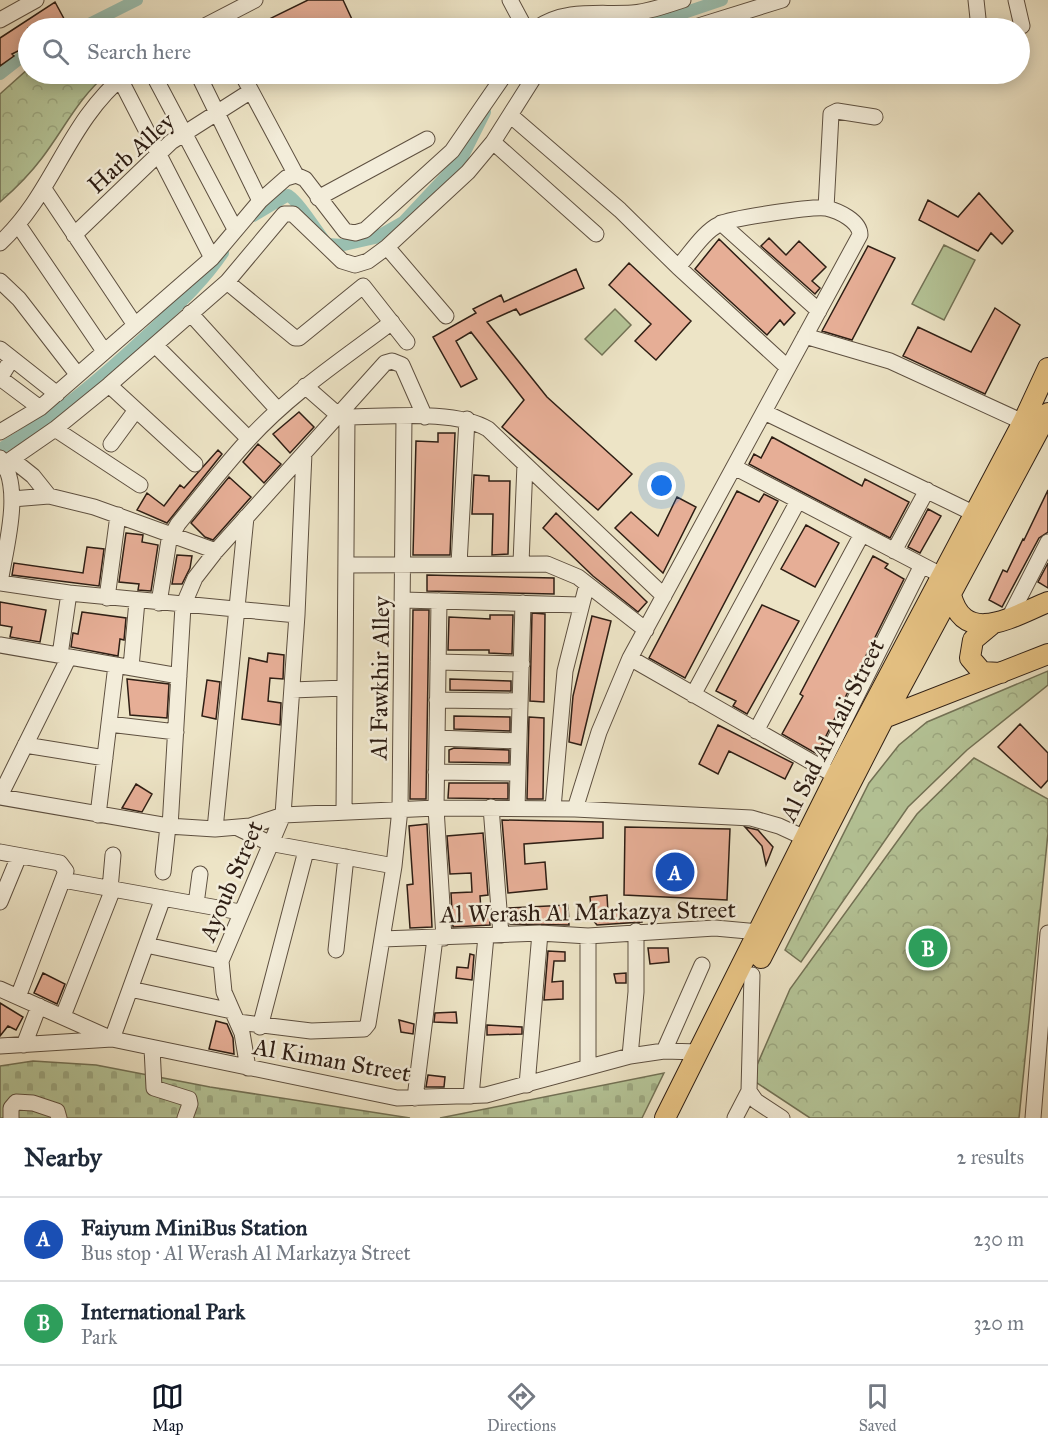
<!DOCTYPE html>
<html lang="en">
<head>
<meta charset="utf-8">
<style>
	:root { --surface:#fff; --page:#f6f6f7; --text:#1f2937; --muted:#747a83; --line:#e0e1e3; --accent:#111827 }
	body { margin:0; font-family:"IM FELL Great Primer",serif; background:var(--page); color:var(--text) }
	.you { position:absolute; left:662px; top:486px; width:21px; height:21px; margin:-15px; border:4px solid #fff; border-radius:50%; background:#1a73e8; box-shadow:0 0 0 9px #1a73e833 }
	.badge { display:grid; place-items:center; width:39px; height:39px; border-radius:50%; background:var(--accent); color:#fff; font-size:20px; font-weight:700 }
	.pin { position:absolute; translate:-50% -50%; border:3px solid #fff; box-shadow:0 2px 6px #0006 }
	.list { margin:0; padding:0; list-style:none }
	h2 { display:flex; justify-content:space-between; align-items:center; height:78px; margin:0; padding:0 24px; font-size:26px }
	h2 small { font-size:20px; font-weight:400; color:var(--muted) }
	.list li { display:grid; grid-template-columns:39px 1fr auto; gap:18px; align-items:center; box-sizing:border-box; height:84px; padding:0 24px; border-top:2px solid var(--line) }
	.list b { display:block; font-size:22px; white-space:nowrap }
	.list p { margin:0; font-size:20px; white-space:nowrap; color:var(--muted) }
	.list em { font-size:20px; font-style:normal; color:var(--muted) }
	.icon { flex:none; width:33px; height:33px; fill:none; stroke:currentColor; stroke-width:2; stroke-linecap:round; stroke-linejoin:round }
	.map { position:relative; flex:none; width:1048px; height:1118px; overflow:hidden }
	.search { position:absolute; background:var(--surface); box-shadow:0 3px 15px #0003; left:18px; right:18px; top:18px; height:66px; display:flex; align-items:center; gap:15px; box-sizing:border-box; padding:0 21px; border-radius:33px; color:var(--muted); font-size:22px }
	.sheet { height:246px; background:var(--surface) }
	nav { display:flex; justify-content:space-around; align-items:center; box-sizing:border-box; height:84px; border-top:2px solid var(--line); background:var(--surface); font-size:16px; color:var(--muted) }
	nav a { display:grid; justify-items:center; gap:3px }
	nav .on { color:var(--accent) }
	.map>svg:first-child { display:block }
</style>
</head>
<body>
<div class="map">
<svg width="1048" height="1118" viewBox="0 0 1048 1118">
	<defs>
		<pattern id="cemetery-stones" width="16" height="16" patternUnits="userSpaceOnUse" patternTransform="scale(1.5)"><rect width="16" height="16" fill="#b5c598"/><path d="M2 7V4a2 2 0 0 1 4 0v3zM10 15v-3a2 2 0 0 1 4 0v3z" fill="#9ca982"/></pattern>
		<pattern id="park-crowns" width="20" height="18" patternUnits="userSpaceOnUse" patternTransform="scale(1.5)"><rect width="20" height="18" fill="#b5c598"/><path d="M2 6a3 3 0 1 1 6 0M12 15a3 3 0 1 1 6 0" fill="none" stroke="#9ca982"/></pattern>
	</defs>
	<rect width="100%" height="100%" fill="#ede4c6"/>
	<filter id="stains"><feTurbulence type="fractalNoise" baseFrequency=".00333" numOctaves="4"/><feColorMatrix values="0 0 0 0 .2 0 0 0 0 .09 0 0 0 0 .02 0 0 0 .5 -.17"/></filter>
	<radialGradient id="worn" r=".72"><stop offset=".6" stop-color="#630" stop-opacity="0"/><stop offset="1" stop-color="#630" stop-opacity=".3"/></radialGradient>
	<!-- green -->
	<path fill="#b5c598" stroke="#727256" stroke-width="1.5" d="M944,245L975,260L944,320L912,304Z
		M615,309L631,325L602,355L585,339Z"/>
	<!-- cemetery -->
	<path fill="url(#cemetery-stones)" stroke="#727256" stroke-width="1.5" d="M33,1061L96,1065L210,1087L410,1118H0V1066Z
		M664,1073L642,1118H440Z"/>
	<!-- park -->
	<path fill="url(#park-crowns)" stroke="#727256" stroke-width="1.5" d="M28,69V74H107C79,97 64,129 42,158C30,174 15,189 0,202V94Z
		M1048,671V685L967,750L908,807L801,962L785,950L869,783L899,745L927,722Z
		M974,758L1048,799V833L1019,1118H810L751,1079L790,989L917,814Z"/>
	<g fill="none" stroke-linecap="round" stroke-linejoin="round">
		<!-- canal -->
		<path stroke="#9abfb0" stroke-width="12" d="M81,28L137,0
			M592,28H616
			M639,28L722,0
			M0,74L28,52
			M253,216L288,195C300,203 316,230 327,244L344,245L375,238L403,222L461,160L485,112
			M0,449C55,417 102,377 148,334C175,308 202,284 223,253"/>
	</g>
	<!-- building -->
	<path fill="#e6ae96" stroke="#2e1e14" stroke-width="1.5" d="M308,0H343L356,28H324L321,23L311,28H251Z
		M55,2L69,28H28V46L12,54L14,56L0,66V38Z
		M979,193L1013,231L1002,244L991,233L978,251L919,220L928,200L958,217Z
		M769,238L786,255L799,241L826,267L812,281L820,288L815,294L761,246Z
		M719,239L795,313L784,325L780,320L767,335L695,269Z
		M868,246L895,258L852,340L822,331Z
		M629,263L691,321L656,360L635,341L651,324L609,285Z
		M576,269L584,288L520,315L516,309L487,322L547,397L632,474L598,510L502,427L524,400L471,332L456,341L477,379L461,387L433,337L476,313L473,309L501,295L504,302Z
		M995,308L1020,325L985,394L903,356L918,327L971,352Z
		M299,412L314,427L290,453L273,434Z
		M438,433H455L450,555H413L416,441L438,442Z
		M772,437L862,486L865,479L909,502L890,538L749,464L754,454L761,458Z
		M258,444L281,464L264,483L243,462Z
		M218,450L222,454L167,523L137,510L147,493L164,506L180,485L184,488Z
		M474,475L489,476V481H510L508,554L492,555L493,514H472Z
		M229,477L251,497L213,540L205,537L191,523Z
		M1048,490V532L1039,538L1002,607L989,600L1003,570L1007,572L1023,539L1024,540Z
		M737,491L759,502L764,494L778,501L685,678L649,658Z
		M677,497L696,507L663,573L615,528L631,512L658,536Z
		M928,509L941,516L920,553L908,547Z
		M556,513L647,602L638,612L593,576L543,528Z
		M806,525L839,543L815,587L781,569Z
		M126,533L143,535L142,542L158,545L151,591L138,590L139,584L119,582Z
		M87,547L104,549L99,586L12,575L14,563L83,573Z
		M177,555L192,556L190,568L182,584H172Z
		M873,556L888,564L885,568L904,579L817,754L782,734L803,696L800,694Z
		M1048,563V588L1038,582Z
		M427,575L554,578V594L427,591Z
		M0,602L46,610L40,642L10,637L12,627L0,625Z
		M762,605L799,621L747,714L733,706L736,701L716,691Z
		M413,610H429L426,799H410Z
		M82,612L126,618L124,640L120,639L118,656L71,647L73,633L78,634Z
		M532,613L545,614L544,702L530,701Z
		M490,615H513L512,654L489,653V650H448L449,617L490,619Z
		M592,616L611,621L581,745L569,742L573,696Z
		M268,653L284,655L283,679L270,678L268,701L281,703L280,725L242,719L249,658L267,662Z
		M127,679L169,684L167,718L130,715Z
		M450,679L511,681V691L450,690Z
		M207,680L220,682L216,719L202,716Z
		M454,716L510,717V731L454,729Z
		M529,717L544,718L543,799H527Z
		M1020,724L1048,753V780L1041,788L998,747Z
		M718,725L793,763L785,779L729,751L718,774L699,764Z
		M454,748L509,750V763L449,762V750Z
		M449,783H508V799L448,798Z
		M136,784L152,794L142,812L122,808Z
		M502,820L603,822V838L524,844L525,864L545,862L547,889L508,893Z
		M427,824L432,927L410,928L407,885L413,884L409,826Z
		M625,827L730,829L727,900L624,895Z
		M745,827L758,830L773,847L766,865L762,846Z
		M483,833L488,895L480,896L481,910H489L490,925L453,927L451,893L472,892L471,873L450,874L447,836Z
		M607,895L608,913L641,910L642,922L597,925L592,919L590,897Z
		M568,905L569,925L510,924L509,908Z
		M648,948H668L669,962L650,964Z
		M548,951L565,952V961H554L552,982L563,981V999L544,1000Z
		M470,954L474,955L472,980L456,978L457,967L468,968Z
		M43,973L65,984L57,1004L34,993Z
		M626,973V983H616L614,974Z
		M0,1003L23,1017L16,1030L8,1026L0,1036Z
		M456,1012L457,1023L434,1022L435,1013Z
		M399,1020L414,1024L413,1034L401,1032Z
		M216,1021L227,1024L233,1038L234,1054L209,1049Z
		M487,1025L522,1027V1034L487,1035Z
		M428,1075L445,1077L444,1087H426Z"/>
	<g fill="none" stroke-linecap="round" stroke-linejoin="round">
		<defs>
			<path id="minor" d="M510,0L525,28
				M976,0L979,28
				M1016,0L1022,26
				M0,20L36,0
				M201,28L255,0
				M537,28C566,8 599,15 632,13C649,12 667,5 683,0
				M692,28L782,0
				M153,74L235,229
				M198,74L260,201
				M242,74L296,175
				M120,79L212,258
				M510,115L620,210L678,267L787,367
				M493,142L596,234
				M44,189L135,325
				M318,198L427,139
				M826,208L831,114L837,111L875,117
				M721,223L819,311
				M19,226L104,351
				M74,235L171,142L251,91
				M0,243C55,192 66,123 126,74
				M387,247L446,316
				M0,281L19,299L77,374
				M227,282L295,338H299L363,286L407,342
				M190,313L278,410
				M805,336L890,361L1023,422
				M155,345L249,439
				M0,349L57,394
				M11,360L0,378L40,408
				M109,385L195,464
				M305,386L337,414L347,417C386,417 455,409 488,429L664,596
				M764,412L975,514
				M55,429L140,485
				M0,432L40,408L212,258L260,201L286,178L296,175L305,179L345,231L355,233L365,230L452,151L505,74
				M111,444L136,410
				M0,458C24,487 5,549 0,583
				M13,460L33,476L49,496
				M0,467L55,429L109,385L227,282L284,214H293L342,261L355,265L368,261L387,247L468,172L493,142L536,74
				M734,467L941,575
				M12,499L49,496L94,507L216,551
				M894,551L927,490
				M521,563L525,464
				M459,564L467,419
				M346,565L547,564L578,577L646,630
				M0,583L69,593L297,615
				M107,598L118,515
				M403,600L580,605
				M439,601L436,808L444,938
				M159,603L169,540L178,524C201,496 224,466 249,439C291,393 343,359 392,322
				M1009,618L1048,542
				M0,645L179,676
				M60,655L69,593
				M630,658L843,780
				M438,662L522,664
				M131,667L137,601
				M292,690L345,688
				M693,695L798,501
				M437,700L520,701
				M109,724L176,732
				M756,731L862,534
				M437,738L519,741
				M25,745L105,758
				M821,767L922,565
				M436,772L518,773
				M0,796L69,657
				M0,797L168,826L215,829L250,826L283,815L436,808L575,809L751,818L779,826L805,838
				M491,807L501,935
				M517,808L523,603
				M553,808L565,671L587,584
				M575,809L599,732L630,658L860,235C860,221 839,211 826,208C814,206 731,218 720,224C704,231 690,254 678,267
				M344,811L347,417
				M98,815L116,665
				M170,827L183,606L195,578L216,551L385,363L392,361L402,365L425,417
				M238,828L269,843L394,866
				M215,829L246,517
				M0,852L60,863L66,871L18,997
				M163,872L168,826
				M63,880L240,912
				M110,889L113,855
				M0,902L19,856
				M196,904L200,874
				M588,936V1066
				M382,939L540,933L588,936L715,928L759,932
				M146,945L221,961
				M336,950L346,857
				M752,975L749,1091L756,1101L782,1118
				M0,989L112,1039L397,1098L486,1095L630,1056L664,1051L699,1052
				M130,989L232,1011
				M63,1016L113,889
				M238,1022L311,1031L364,1029L368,1024L394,866L400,809L404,417
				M260,1027L306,851
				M24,1045L39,1006
				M0,1046L112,1039L163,898
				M152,1048L154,1088L189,1099L190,1104L185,1118
				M664,1051L702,965
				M630,1056L636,992V931
				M248,1068L242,1033L224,992L221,961L283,815L297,615L304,453
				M527,1085L540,933
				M471,1096L486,936
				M415,1098L435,938
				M11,1118V1108L16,1102L33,1103L57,1111L59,1118
				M735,1118L749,1091
				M1033,1118L1048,933"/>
			<path id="major" d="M951,595C965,648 1015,615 1048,602
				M991,625L973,640L970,658L982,672L1001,673
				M884,718L1048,654
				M761,958L884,718L1048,413
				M665,1118L836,776L1023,422L1048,368"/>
		</defs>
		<!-- minor casing -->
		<use href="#minor" stroke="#5e5040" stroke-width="17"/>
		<!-- major casing -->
		<use href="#major" stroke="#2e1e14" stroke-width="22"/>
		<!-- minor -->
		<use href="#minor" stroke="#f3edda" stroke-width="15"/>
		<!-- major -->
		<use href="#major" stroke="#e6c283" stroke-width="20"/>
	</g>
	<g text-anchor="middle" stroke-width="5" stroke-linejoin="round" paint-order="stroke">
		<!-- street labels -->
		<g font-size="24" fill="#2e1e14" stroke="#f3edda">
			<text transform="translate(131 153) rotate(-42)" y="8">Harb Alley</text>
			<text transform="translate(380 678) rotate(-89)" y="8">Al Fawkhir Alley</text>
			<text transform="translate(832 730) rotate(-63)" y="8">Al Sad Al Aali Street</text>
			<text transform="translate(231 881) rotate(-67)" y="8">Ayoub Street</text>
			<text transform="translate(588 912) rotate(-1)" y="8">Al Werash Al Markazya Street</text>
			<text transform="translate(332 1060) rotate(10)" y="8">Al Kiman Street</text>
		</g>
	</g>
	<rect width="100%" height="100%" filter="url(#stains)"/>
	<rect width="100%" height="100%" fill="url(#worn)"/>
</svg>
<div class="you"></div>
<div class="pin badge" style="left:675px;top:872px;background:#1a4fb4">A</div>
<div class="pin badge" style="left:928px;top:948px;background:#2e9e5b">B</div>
<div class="search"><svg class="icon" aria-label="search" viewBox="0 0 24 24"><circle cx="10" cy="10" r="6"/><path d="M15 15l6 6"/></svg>Search here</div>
</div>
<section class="sheet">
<h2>Nearby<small>2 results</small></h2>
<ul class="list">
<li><span class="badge" style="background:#1a4fb4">A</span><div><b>Faiyum MiniBus Station</b><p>Bus stop · Al Werash Al Markazya Street</p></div><em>230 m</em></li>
<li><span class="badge" style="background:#2e9e5b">B</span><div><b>International Park</b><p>Park</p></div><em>320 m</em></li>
</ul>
</section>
<nav>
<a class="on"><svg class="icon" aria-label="map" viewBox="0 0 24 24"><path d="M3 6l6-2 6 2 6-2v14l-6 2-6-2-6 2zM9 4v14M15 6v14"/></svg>Map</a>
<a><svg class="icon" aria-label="directions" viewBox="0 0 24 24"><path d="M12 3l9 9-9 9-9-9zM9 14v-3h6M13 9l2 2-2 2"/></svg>Directions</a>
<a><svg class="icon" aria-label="saved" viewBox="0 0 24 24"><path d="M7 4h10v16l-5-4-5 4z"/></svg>Saved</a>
</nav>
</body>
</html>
